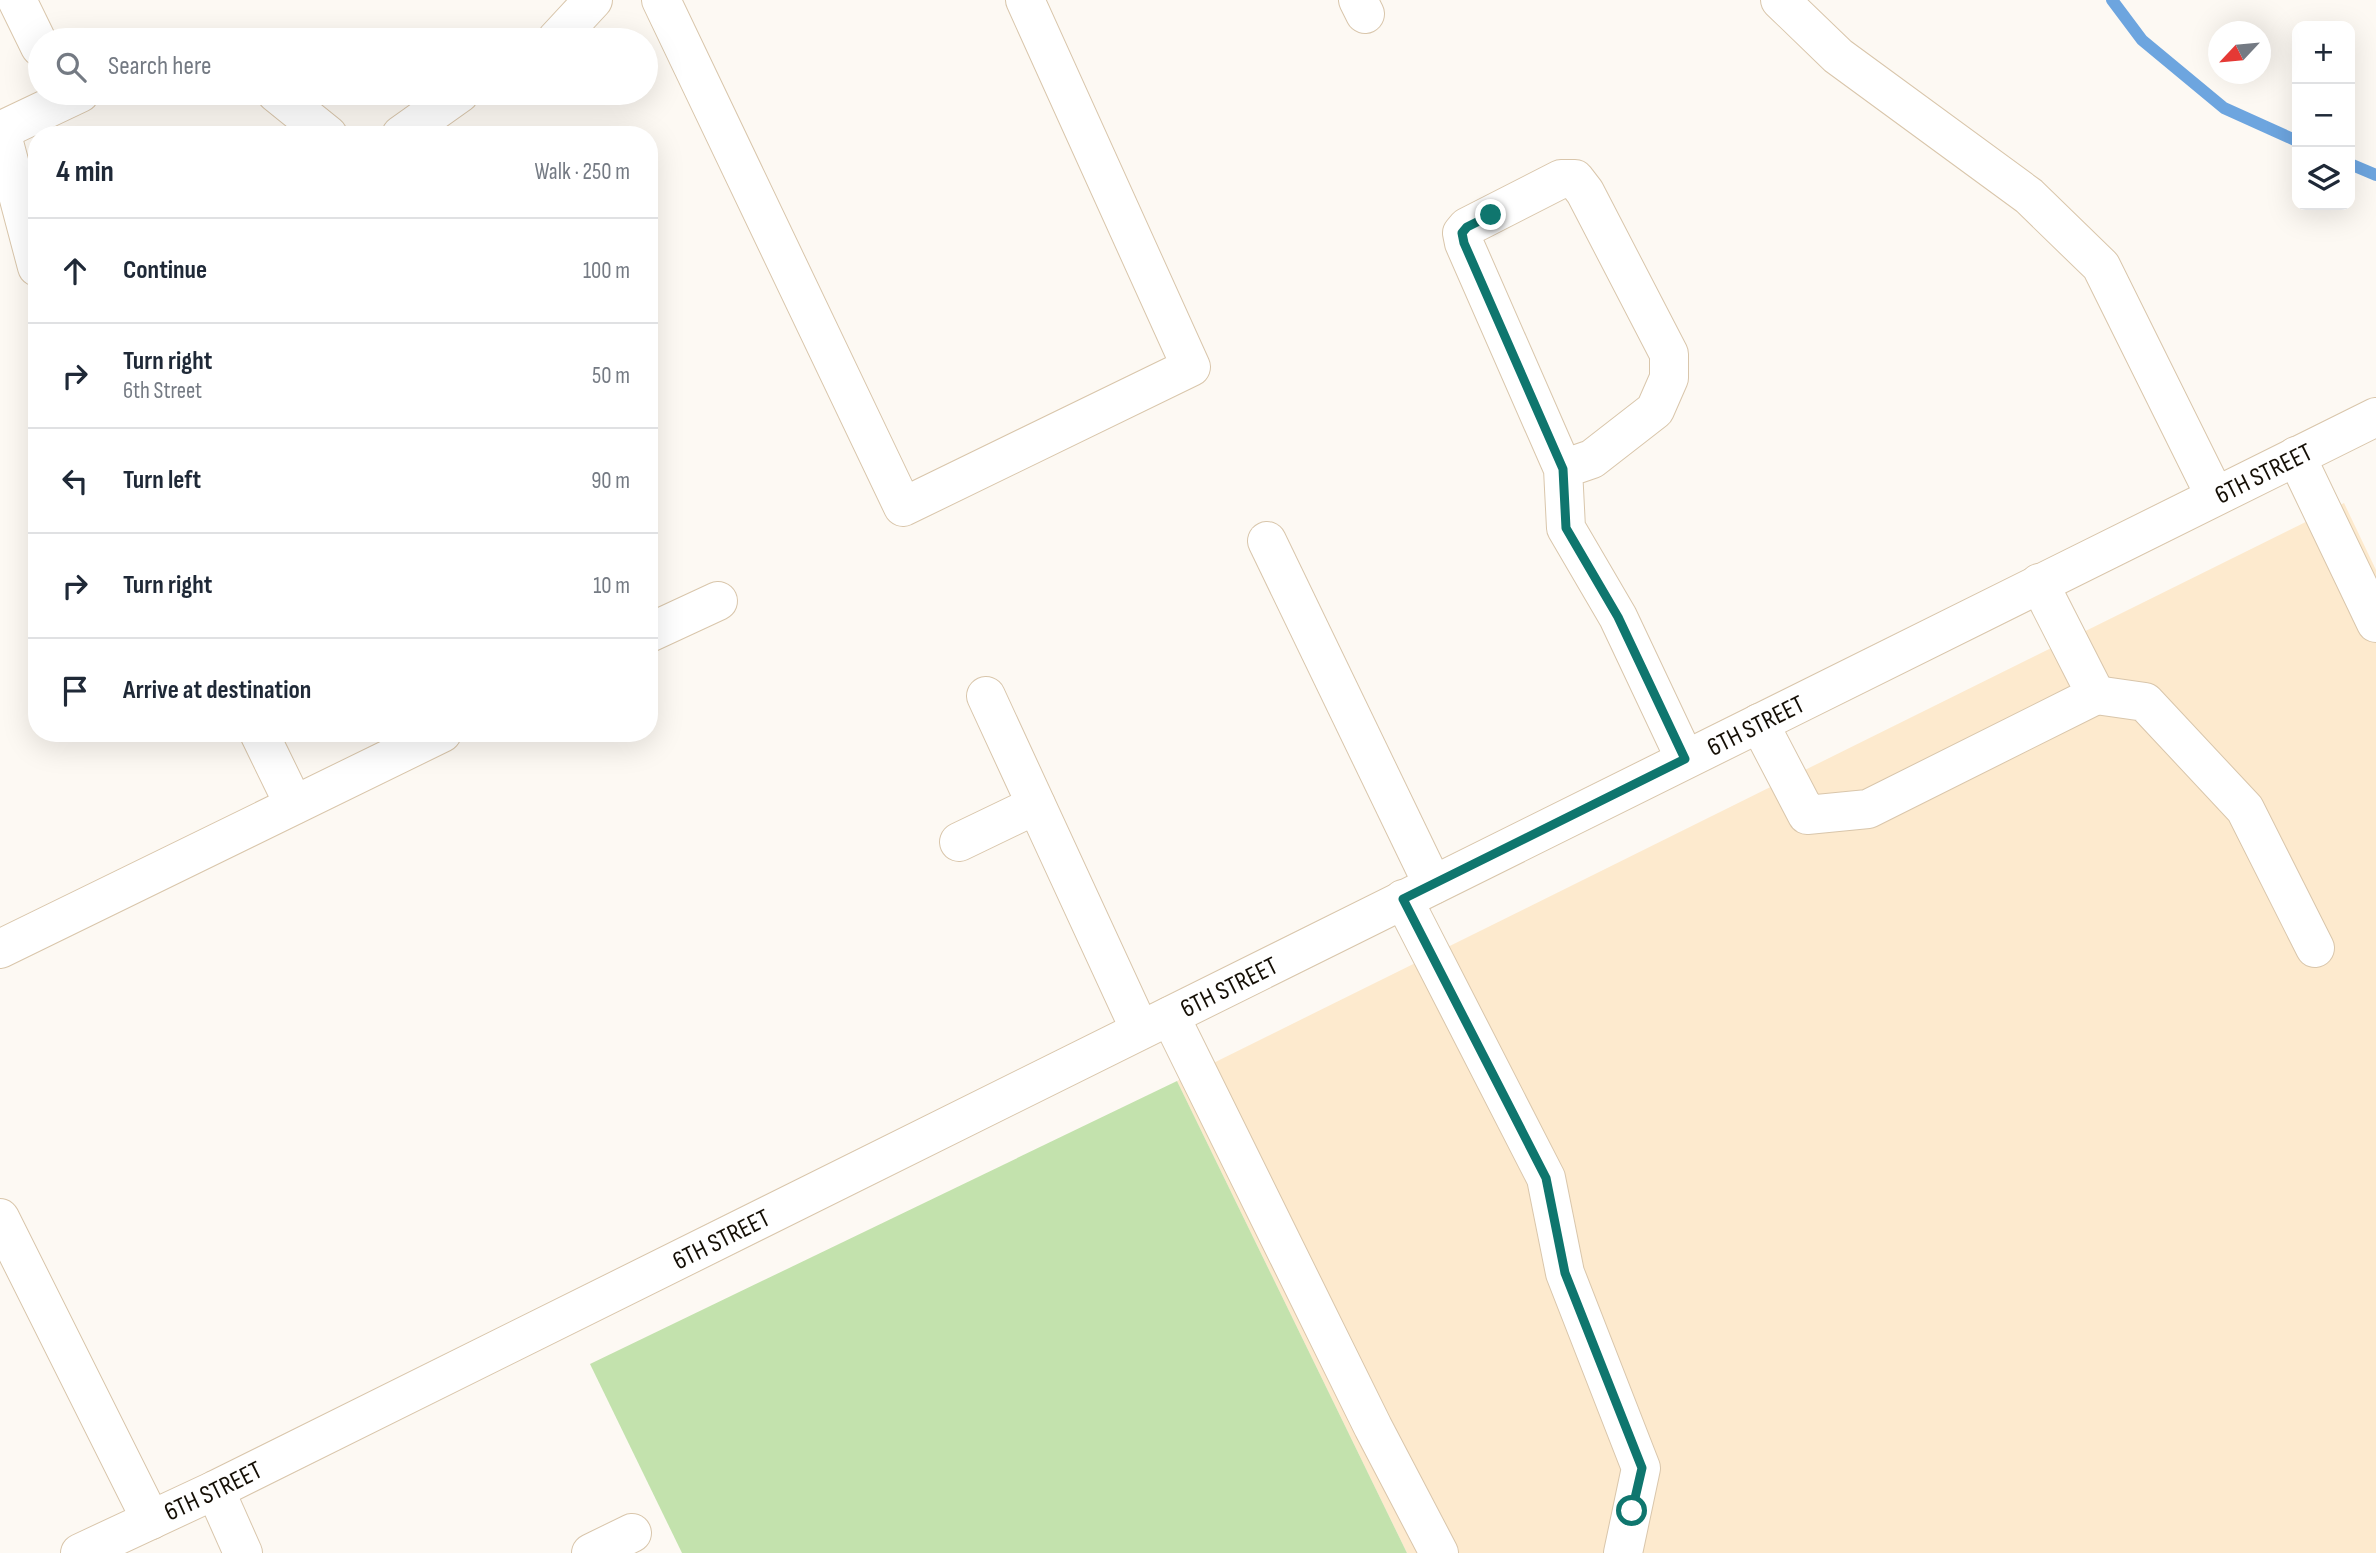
<!DOCTYPE html>
<html lang="en">
<head>
<meta charset="utf-8">
<style>
	:root { --surface:#fff; --page:#f2f2f3; --text:#1f2937; --muted:#747a83; --line:#e0e1e3 }
	body { margin:0; font-family:"Sofia Sans Condensed",sans-serif; background:var(--page); color:var(--text) }
	.controls { position:absolute; right:21px; top:21px; display:grid; overflow:hidden; border-radius:14px; box-shadow:0 7px 28px #0002 }
	.controls button { width:63px; height:63px; display:grid; place-items:center; padding:0; border:0; border-bottom:2px solid var(--line); background:var(--surface); color:var(--text); font:35px sans-serif }
	.compass { position:absolute; left:2208px; top:21px; width:63px; height:63px; border-radius:50%; background:var(--surface); box-shadow:0 7px 28px #0002; rotate:244deg }
	.stop { position:absolute; width:21px; height:21px; margin:-16px; border:5px solid #0f766e; border-radius:50%; background:#fff }
	.stop.end { background:#0f766e; border-color:#fff; box-shadow:0 2px 7px #0008 }
	.list { margin:0; padding:0; list-style:none }
	h2 { display:flex; justify-content:space-between; align-items:center; height:91px; margin:0; padding:0 28px; font-size:30px }
	h2 small { font-size:23px; font-weight:400; color:var(--muted) }
	.list li { display:grid; grid-template-columns:46px 1fr auto; gap:21px; align-items:center; box-sizing:border-box; height:105px; padding:0 28px; border-top:2px solid var(--line) }
	.list b { display:block; font-size:26px; white-space:nowrap }
	.list p { margin:0; font-size:23px; white-space:nowrap; color:var(--muted) }
	.list em { font-size:23px; font-style:normal; color:var(--muted) }
	.icon { flex:none; width:38px; height:38px; fill:none; stroke:currentColor; stroke-width:2; stroke-linecap:round; stroke-linejoin:round }
	.map { position:relative; flex:none; width:2376px; height:1553px; overflow:hidden }
	.search { position:absolute; background:var(--surface); box-shadow:0 7px 28px #0002; left:28px; top:28px; width:630px; height:77px; display:flex; align-items:center; gap:18px; box-sizing:border-box; padding:0 24px; border-radius:38px; color:var(--muted); font-size:26px }
	.panel { position:absolute; background:var(--surface); box-shadow:0 7px 28px #0002; left:28px; top:126px; width:630px; height:616px; border-radius:28px }
	.map>svg:first-child { display:block }
</style>
</head>
<body>
<div class="map">
<svg width="2376" height="1553" viewBox="0 0 2376 1553">
	<rect width="100%" height="100%" fill="#fdf9f3"/>
	<!-- built -->
	<path fill="#fdeace" d="M2344,503L2376,570V1553H1407L1177,1081Z"/>
	<!-- green -->
	<path fill="#c3e2ad" d="M1177,1081L1407,1553H682L590,1364Z"/>
	<g fill="none" stroke-linecap="round" stroke-linejoin="round">
		<!-- stream -->
		<path stroke="#6da5df" stroke-width="12" d="M2112,0L2142,40L2224,108L2297,141
			M2350,164L2376,175"/>
		<defs>
			<g id="minor">
				<path d="M17,0L40,47"/>
				<path d="M661,0L903,507L1191,367L1025,0"/>
				<path d="M1358,0L1365,14"/>
				<path d="M1780,0L1838,56L2029,196L2101,266L2215,496"/>
				<path d="M556,40L593,0"/>
				<path d="M276,93L328,135"/>
				<path d="M0,131L80,93"/>
				<path d="M1,131L37,267"/>
				<path d="M401,135L460,93"/>
				<path d="M2296,456L2376,623"/>
				<path d="M1563,469L1592,459L1655,410L1669,378V354L1585,192L1575,179H1561L1467,227L1462,233L1464,243L1563,469L1566,528L1618,617L1685,759"/>
				<path d="M1267,541L1433,885"/>
				<path d="M649,633L718,601"/>
				<path d="M2096,695L2145,702L2245,809L2315,948"/>
				<path d="M986,696L1140,1030"/>
				<path d="M1759,723L1807,815L1868,809L2096,695L2039,583"/>
				<path d="M259,733L294,805"/>
				<path d="M959,842L1036,805"/>
				<path d="M1403,899L1546,1178L1565,1273L1641,1468L1623,1553"/>
				<path d="M0,949L442,733"/>
				<path d="M1170,1016L1373,1427L1439,1553"/>
				<path d="M0,1218L151,1520"/>
				<path d="M215,1490L243,1553"/>
				<path id="s1" d="M80,1553L215,1490L2376,417"/>
				<path d="M591,1553L632,1533"/>
			</g>
		</defs>
		<!-- minor casing -->
		<use href="#minor" stroke="#d9c6ab" stroke-width="40"/>
		<!-- minor -->
		<use href="#minor" stroke="#fff" stroke-width="38"/>
	</g>
	<g fill="none" stroke-linecap="round" stroke-linejoin="round">
		<!-- route -->
		<path stroke="#0f766e" stroke-width="9" d="M1491,215L1467,227L1462,233L1464,243L1563,469L1566,528L1618,617L1685,759L1403,899L1546,1178L1565,1273L1642,1468L1632,1511"/>
	</g>
	<g text-anchor="middle" stroke-width="6" stroke-linejoin="round" paint-order="stroke">
		<!-- street labels -->
		<g font-size="26" fill="#150f06" stroke="#fdf9f3">
			<text dy="9" stroke="none"><textPath href="#s1" startOffset="2436">6TH STREET</textPath></text>
			<text dy="9" stroke="none"><textPath href="#s1" startOffset="1869">6TH STREET</textPath></text>
			<text dy="9" stroke="none"><textPath href="#s1" startOffset="1281">6TH STREET</textPath></text>
			<text dy="9" stroke="none"><textPath href="#s1" startOffset="714">6TH STREET</textPath></text>
			<text dy="9" stroke="none"><textPath href="#s1" startOffset="147">6TH STREET</textPath></text>
		</g>
	</g>
</svg>
<div class="controls">
<button>+</button>
<button>−</button>
<button><svg class="icon" aria-label="layers" viewBox="0 0 24 24"><path d="M12 4l9 5-9 5-9-5zM3 14l9 5 9-5"/></svg></button>
</div>
<svg class="compass" viewBox="-18 -18 36 36"><path d="M0-13l5 13h-10z" fill="#e53935"/><path d="M0 13l5-13h-10z" fill="#747a83"/></svg>
<div class="stop" style="left:1632px;top:1511px"></div>
<div class="stop end" style="left:1491px;top:215px"></div>
<div class="search"><svg class="icon" aria-label="search" viewBox="0 0 24 24"><circle cx="10" cy="10" r="6"/><path d="M15 15l6 6"/></svg>Search here</div>
<section class="panel">
<h2>4 min<small>Walk · 250 m</small></h2>
<ul class="list">
<li><svg class="icon" aria-label="ahead" viewBox="0 0 24 24"><path d="M12 20V5M6 11l6-6 6 6"/></svg><div><b>Continue</b></div><em>100 m</em></li>
<li><svg class="icon" aria-label="right" viewBox="0 0 24 24"><path d="M7 20v-9h11M14 6l5 5-5 5"/></svg><div><b>Turn right</b><p>6th Street</p></div><em>50 m</em></li>
<li><svg class="icon" aria-label="left" viewBox="0 0 24 24"><path d="M17 20v-9H6M10 6l-5 5 5 5"/></svg><div><b>Turn left</b></div><em>90 m</em></li>
<li><svg class="icon" aria-label="right" viewBox="0 0 24 24"><path d="M7 20v-9h11M14 6l5 5-5 5"/></svg><div><b>Turn right</b></div><em>10 m</em></li>
<li><svg class="icon" aria-label="arrive" viewBox="0 0 24 24"><path d="M6 21V4h12l-3 4 3 4H6"/></svg><div><b>Arrive at destination</b></div></li>
</ul>
</section>
</div>
</body>
</html>
